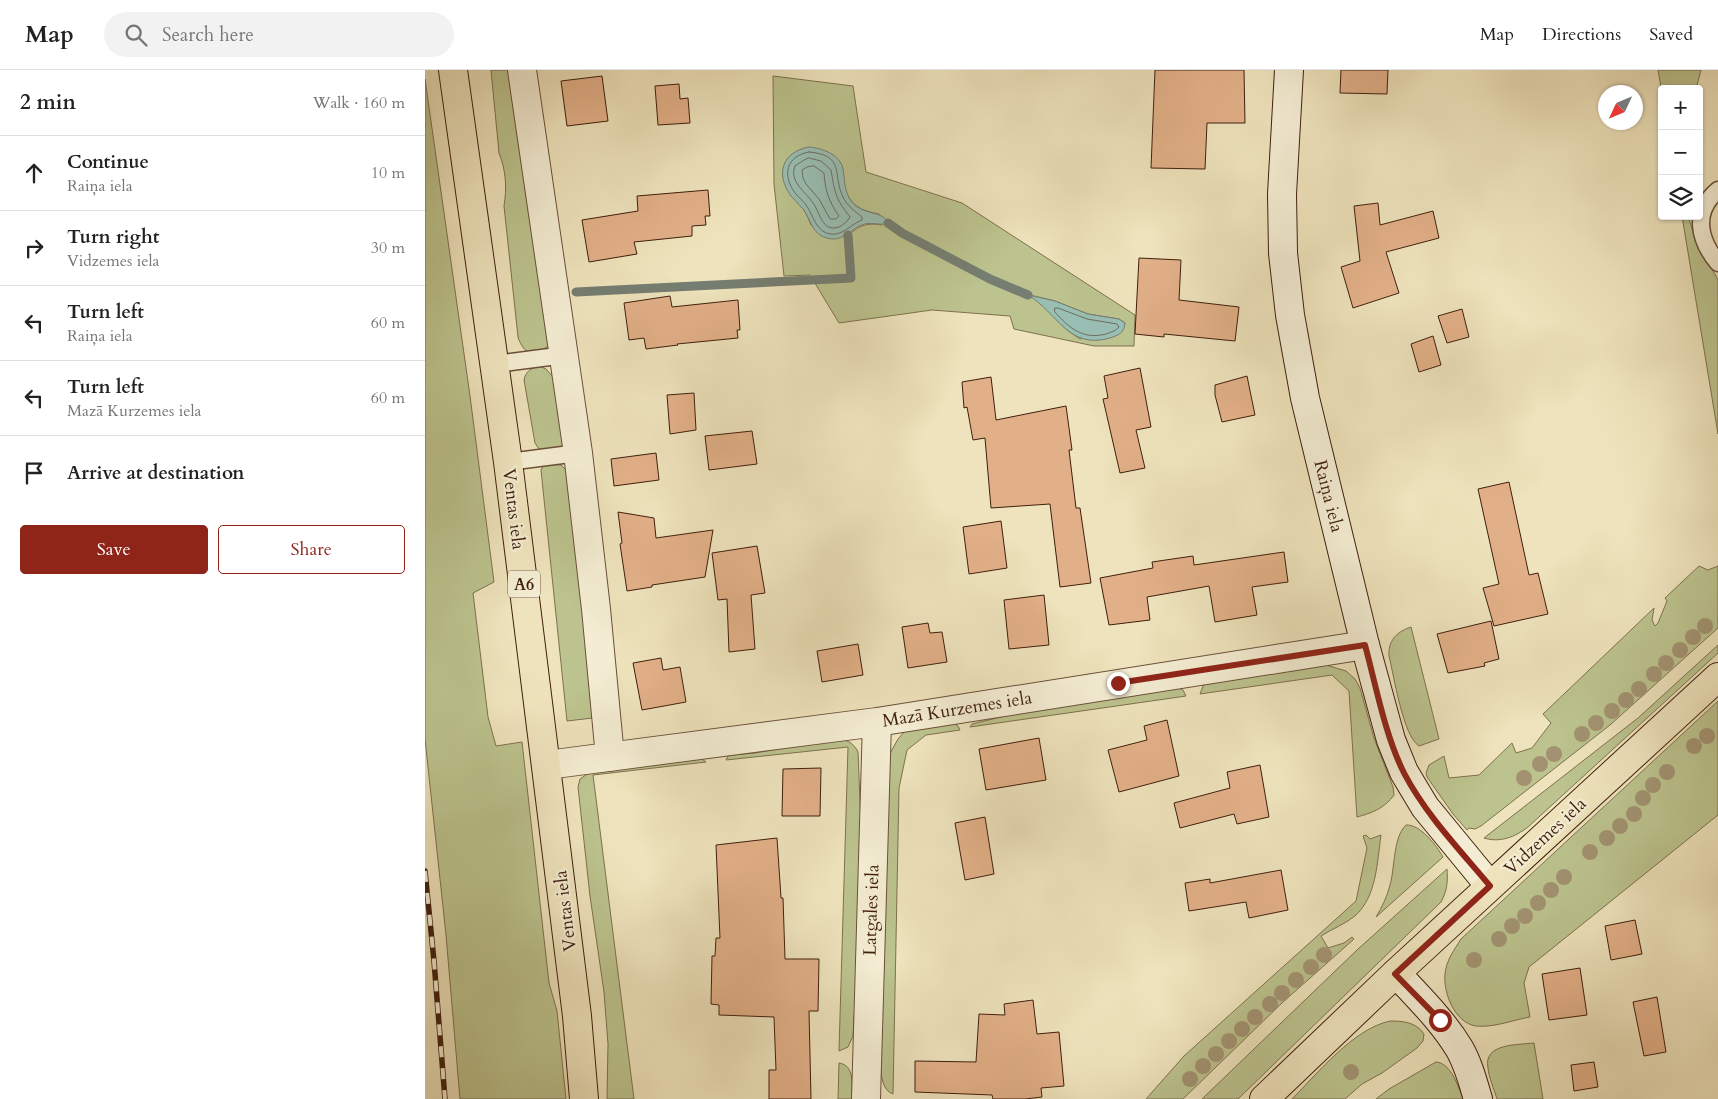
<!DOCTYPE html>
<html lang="en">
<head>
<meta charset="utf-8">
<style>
	:root { --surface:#fff; --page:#f2f2f2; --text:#222; --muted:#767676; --line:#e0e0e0; --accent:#8f2418 }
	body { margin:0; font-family:Cardo,serif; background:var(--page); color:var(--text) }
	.controls { position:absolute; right:15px; top:15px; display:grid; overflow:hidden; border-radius:5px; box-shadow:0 1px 4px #0004 }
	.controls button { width:45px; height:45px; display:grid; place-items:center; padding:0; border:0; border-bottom:1px solid var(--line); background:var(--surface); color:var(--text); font:25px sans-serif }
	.compass { position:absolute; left:1173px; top:15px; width:45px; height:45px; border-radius:50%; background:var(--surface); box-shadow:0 1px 4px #0004; rotate:226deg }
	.stop { position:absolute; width:15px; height:15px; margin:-11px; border:4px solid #8f2418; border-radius:50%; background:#fff }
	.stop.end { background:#8f2418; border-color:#fff; box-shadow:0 1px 5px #0008 }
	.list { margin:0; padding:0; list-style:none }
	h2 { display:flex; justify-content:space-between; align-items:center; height:65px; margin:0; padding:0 20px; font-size:21px }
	h2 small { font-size:16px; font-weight:400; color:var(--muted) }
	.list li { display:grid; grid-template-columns:32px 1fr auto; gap:15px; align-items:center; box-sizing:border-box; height:75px; padding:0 20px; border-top:1px solid var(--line) }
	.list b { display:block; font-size:19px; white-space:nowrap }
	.list p { margin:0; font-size:16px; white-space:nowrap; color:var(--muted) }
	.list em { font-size:16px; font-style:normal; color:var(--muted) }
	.actions { display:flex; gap:10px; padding:15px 20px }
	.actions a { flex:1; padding:11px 0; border:1px solid var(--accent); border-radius:5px; text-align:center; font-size:18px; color:var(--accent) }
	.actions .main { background:var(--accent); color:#fff }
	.icon { flex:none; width:28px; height:28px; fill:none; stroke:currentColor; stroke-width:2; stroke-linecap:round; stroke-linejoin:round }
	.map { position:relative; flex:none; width:1293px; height:1029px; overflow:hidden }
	header { display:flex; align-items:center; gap:30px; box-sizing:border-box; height:70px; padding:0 25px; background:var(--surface); border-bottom:1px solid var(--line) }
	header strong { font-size:24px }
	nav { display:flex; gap:28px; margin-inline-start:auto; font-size:18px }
	.search { width:350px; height:45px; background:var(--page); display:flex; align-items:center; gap:12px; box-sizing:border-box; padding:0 18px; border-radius:28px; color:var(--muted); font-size:19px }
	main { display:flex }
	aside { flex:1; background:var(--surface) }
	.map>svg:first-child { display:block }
</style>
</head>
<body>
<header>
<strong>Map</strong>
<div class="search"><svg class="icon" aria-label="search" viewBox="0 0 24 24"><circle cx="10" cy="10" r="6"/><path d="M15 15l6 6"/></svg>Search here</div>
<nav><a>Map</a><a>Directions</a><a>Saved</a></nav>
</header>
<main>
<aside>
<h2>2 min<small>Walk · 160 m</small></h2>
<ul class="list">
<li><svg class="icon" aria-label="ahead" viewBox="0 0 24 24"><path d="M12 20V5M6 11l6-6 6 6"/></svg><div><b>Continue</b><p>Raiņa iela</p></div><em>10 m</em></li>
<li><svg class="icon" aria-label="right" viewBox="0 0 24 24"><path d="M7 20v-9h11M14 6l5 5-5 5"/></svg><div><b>Turn right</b><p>Vidzemes iela</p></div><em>30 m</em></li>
<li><svg class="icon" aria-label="left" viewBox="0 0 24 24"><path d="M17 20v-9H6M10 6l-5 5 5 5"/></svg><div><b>Turn left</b><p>Raiņa iela</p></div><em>60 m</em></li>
<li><svg class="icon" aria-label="left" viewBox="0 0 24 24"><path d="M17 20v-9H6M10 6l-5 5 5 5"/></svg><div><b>Turn left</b><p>Mazā Kurzemes iela</p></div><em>60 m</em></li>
<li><svg class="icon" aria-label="arrive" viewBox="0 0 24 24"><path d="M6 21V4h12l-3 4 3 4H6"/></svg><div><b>Arrive at destination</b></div></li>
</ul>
<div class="actions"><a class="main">Save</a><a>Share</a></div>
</aside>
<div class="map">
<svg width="1293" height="1029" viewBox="0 0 1293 1029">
	<rect width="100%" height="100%" fill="#eee3bc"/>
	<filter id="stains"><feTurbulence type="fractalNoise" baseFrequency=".004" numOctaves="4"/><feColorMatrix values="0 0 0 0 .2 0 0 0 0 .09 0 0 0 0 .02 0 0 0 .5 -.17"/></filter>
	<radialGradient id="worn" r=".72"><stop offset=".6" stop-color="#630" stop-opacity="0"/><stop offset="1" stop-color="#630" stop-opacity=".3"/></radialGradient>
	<!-- green -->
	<path fill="#bcc38e" stroke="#7e714e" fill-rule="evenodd" d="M66,0H86L124,275C110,287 99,286 93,267L79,136C82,118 81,100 74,83Z
		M1233,0H1276L1271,19H1237V23Z
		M348,6L428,16L441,102L537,133L710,245L709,276H669L589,259L585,246L507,240L414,253L385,205L359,206L349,114ZM401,81C406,85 413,88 416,94C418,98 418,105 418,110C422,133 432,140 454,144L457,155C438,152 434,157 420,167L386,155C384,150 382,145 379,140C370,125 363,125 358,105ZM605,225L630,231L663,244L694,249L700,253L699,257L655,269L642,260L616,233Z
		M0,9L45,326L69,512L48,523L63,647L71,676L97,672L124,913L132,941L141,1029H35L21,865L0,669Z
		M1257,146H1263L1269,165L1293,210V364Z
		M114,296L121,299L128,307L139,371L137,378L116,382L110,373L99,310C101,301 105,299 114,296Z
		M122,394L136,395L142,401L164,570L168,648L142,651L116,400L118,396Z
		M1274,496L1283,500L1293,496V558L1185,655L1056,756L1050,759L1044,758L1042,760L1028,744L1002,707L1001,703L1004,695L1019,686L1024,708L1054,705L1087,673L1091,683L1107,678L1126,653L1118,644L1229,538L1227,550L1230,556L1233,553L1242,531L1240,528Z
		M986,557L1014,669L994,676C978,666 969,606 964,586C963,571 971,562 986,557Z
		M1293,575V583L1103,757C1090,767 1075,773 1059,768L1213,648Z
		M901,595L921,601L930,609L935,618L949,668L968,717L969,725C960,738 947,743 932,747L924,621L907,605L775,624L778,616L784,612Z
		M754,618L758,620L761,626L545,657L547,654L588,644Z
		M1293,631V745L1104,897L1099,913L1105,947C1088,950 1068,958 1051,956C1030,953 1018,923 1020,904C1021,891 1029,880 1036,869Z
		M529,653L533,656L535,660L501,665L482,680L474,718L468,1024C457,1020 457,1007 455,997L464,685L473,669L480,661Z
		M410,669C421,669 428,672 433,682L438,803L428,966L423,977L414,981L423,677L301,690L303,686L307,685L330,683Z
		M274,687L281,692L168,705L209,1029H182L183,974L179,922L165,826L153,717L155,709L168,700Z
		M981,755C995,754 1011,775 1018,787L951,847C957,837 962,827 965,815C970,798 968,767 981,755Z
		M941,765L945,769L956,765C952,792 952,826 930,846C920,854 907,859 896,866L903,878L919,873L927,867L929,869L858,932L758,1029H721L759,986L931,831L942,778L938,766Z
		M1022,799C1023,812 1022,821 1016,832L813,1029H777L932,880Z
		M965,951C978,951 991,952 999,964L998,971L992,978L957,1003L937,1014L920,1029H867C893,1003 928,959 965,951Z
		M1109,973L1118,1029H1072C1069,1019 1064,1008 1063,998C1058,973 1093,975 1109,973Z
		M1011,992C1026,993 1033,1016 1038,1029H951L964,1019Z
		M414,993C430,995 427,1016 427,1029H413Z"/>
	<!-- water -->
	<path fill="#99beb3" stroke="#757e71" d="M384,77C396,78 415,84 418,99C420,111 419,122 427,132C438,146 458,140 463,153C456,156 448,152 440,154C426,157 419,173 402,168C388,165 386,151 379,140C375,135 370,131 366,126C350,104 357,82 384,77Z
		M603,225L630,231L663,244L694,249L700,253C699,263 694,265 685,268C643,280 633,243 603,225Z"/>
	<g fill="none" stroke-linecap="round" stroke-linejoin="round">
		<!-- shore -->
		<path stroke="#6c6e60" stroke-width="1" d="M384,82C421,85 407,105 418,127C422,136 430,141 437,147V150C426,154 418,166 405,164C392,162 389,148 383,138C380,132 374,128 370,123C357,105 361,86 384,82Z
			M384,88L396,91L406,100C410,123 410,128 425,147C423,151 418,155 414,157C397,163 395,142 388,133C380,121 364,112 370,96L379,90Z
			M389,96L399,103C400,120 404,132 414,146L411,149H405L394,129L381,114L378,108L377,100L382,97Z
			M630,238H633L662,249L692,254L694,257C691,261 686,262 681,264C658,270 644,258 630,242Z"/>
		<!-- stream -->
		<path stroke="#757e71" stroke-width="9" d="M463,153L477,163L565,209L603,225
			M151,222L426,208L423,165"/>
	</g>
	<!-- building -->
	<path fill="#e2b088" stroke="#3f1f0d" d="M730,0H819L820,53H782L780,99L726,98Z
		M916,0H963L962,24L915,23Z
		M177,6L183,51L142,56L136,11Z
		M254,14L255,29L263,28L265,53L233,55L230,16Z
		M283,120L285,146H280L281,155L267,156V166L209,172L212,184L164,192L157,150L213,141L212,126Z
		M953,133L955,155L1008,141L1014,168L961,182L974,223L928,238L916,197L935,191L929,136Z
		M714,188L756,190L754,230L814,237L810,271L739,264V267L710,264Z
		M245,226L247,237L313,230L315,260H312L313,268L252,274L253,275L221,279L219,268L204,270L199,233Z
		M1037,239L1044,267L1022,273L1013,246Z
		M1008,266L1016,295L994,302L986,274Z
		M715,298L726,357L711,360L720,398L695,403L678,329L683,328L679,306Z
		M822,306L830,345L797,352L790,325V315Z
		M566,307L571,350L641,336L647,380H644L651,438H655L666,513L635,517L625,434L566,438L560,368L548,370L542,337L539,338L537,312Z
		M269,323L271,360L245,364L242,325Z
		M327,361L332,394L284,400L280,366Z
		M231,383L234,410L189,416L186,389Z
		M1084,412L1104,505L1113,503L1123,544L1069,556L1058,518L1074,514L1053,419Z
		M193,442L229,448L231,468L288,460L280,507L227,515V517L202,521L195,474L197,473Z
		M576,451L582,498L544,504L538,457Z
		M332,476L340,523L326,525L330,579L304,582L302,529L293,530L287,483Z
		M859,482L863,512L827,517L832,545L790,552L784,516L722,527L725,550L684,555L675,508L728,498L727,492L768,486L769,495Z
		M619,525L624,575L584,579L579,530Z
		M1066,551L1074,589L1059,593L1060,596L1023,603L1012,564Z
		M503,553L505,563L517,562L522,592L483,598L477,557Z
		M433,574L438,605L397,612L392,581Z
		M236,588L238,600L255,597L261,632L217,640L208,593Z
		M742,650L754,706L694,722L683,680L722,670L719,656Z
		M614,668L621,710L561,720L554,679Z
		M835,695L844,747L812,754L809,744L755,758L749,733L805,718L802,702Z
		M396,698L395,746H357L358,699Z
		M560,747L569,804L540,810L530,753Z
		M352,768L356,828H358L360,889H394L393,941H384L386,1029H344V1000H351L349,947L294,945V935L286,934L287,886H290L291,868H295L291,775Z
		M856,800L863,840L824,848L821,832L764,841L760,813L785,809V813Z
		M1210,850L1217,884L1186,890L1180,856Z
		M1155,898L1162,945L1124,950L1117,904Z
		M1232,927L1241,982L1219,986L1208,932Z
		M608,930L612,964L634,962L639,1016L616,1018L617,1027L600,1029H568L567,1025L490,1022V991L551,992L554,944L580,945L579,934Z
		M1169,992L1173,1017L1149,1021L1146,995Z"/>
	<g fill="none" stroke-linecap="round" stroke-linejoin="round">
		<defs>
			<path id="lane" d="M1293,120C1267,142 1274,170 1293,193
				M70,294L140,285
				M83,392L153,383"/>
			<path id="street" d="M97,0L153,383L171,539L185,687
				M122,695L452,652L940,575
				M441,1029L452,652"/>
			<path id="secondary" d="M864,0L857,124L858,183L865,245L880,328L940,575L966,670L979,702L1000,737L1065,816
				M971,903C993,927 1017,950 1034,978C1043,993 1048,1012 1053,1029"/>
			<path id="primary" d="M839,1029L971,903L1293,607"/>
			<path id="highway" d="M28,0L83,392L152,946L159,1029"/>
		</defs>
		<!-- lane casing -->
		<use href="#lane" stroke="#6b5039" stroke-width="19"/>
		<!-- street casing -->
		<use href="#street" stroke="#6b5039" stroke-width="30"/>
		<!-- secondary casing -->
		<use href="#secondary" stroke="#3f1f0d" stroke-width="30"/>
		<!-- primary casing -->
		<use href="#primary" stroke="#3f1f0d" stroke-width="30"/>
		<!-- highway casing -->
		<use href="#highway" stroke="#3f1f0d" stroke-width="30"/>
		<!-- lane -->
		<use href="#lane" stroke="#f4edd3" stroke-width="16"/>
		<!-- street -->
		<use href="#street" stroke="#f4edd3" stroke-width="28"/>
		<!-- secondary -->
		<use href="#secondary" stroke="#f4edd3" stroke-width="28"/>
		<!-- primary -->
		<use href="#primary" stroke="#eee3bc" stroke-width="28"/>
		<!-- highway -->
		<use href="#highway" stroke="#eee3bc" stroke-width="28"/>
		<defs>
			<path id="rail" d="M0,801L9,891L20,1029"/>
		</defs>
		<!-- rail casing -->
		<use href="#rail" stroke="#3f1f0d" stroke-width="5.5"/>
		<!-- rail -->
		<use href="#rail" stroke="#f4edd3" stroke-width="4" stroke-dasharray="11" stroke-linecap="butt"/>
	</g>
	<!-- trees -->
	<g fill="#a29271">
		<circle cx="1280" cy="556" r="8"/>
		<circle cx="1268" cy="567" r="8"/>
		<circle cx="1255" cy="580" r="8"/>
		<circle cx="1241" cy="593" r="8"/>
		<circle cx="1229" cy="604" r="8"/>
		<circle cx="1214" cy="619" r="8"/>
		<circle cx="1201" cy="630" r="8"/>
		<circle cx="1187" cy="641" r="8"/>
		<circle cx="1171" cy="653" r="8"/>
		<circle cx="1157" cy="664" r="8"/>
		<circle cx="1282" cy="666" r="8"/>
		<circle cx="1269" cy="676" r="8"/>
		<circle cx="1129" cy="684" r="8"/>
		<circle cx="1115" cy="694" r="8"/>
		<circle cx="1242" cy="702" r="8"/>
		<circle cx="1099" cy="708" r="8"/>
		<circle cx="1228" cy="715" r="8"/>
		<circle cx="1218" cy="728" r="8"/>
		<circle cx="1209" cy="744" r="8"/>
		<circle cx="1195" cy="756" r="8"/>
		<circle cx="1182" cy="768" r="8"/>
		<circle cx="1165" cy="782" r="8"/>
		<circle cx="1139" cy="807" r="8"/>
		<circle cx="1126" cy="820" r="8"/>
		<circle cx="1113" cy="833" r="8"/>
		<circle cx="1100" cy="846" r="8"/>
		<circle cx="1087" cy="856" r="8"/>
		<circle cx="1074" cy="869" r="8"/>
		<circle cx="899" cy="885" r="8"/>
		<circle cx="1049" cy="890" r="8"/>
		<circle cx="886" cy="897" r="8"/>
		<circle cx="871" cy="910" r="8"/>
		<circle cx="857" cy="923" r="8"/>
		<circle cx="845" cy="934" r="8"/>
		<circle cx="830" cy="947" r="8"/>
		<circle cx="817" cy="959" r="8"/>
		<circle cx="804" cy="971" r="8"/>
		<circle cx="791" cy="984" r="8"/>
		<circle cx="778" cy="996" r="8"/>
		<circle cx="926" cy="1002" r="8"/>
		<circle cx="765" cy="1009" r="8"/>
	</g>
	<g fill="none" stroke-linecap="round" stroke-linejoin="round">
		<!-- route -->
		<path stroke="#8f2418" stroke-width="6" d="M693,613L940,575C951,616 960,665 979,703C1001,745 1035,780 1065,816L970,904L1015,950"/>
	</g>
	<g text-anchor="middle" stroke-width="4.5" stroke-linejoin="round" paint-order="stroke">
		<!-- shield labels -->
		<rect fill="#f4edd3" stroke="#755d48" stroke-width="1" x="83" y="500.5" width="32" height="27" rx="4"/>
		<g font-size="16" font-weight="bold" fill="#3f1f0d">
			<text x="99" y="520">A6</text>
		</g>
		<!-- street labels -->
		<g font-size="18" fill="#3f1f0d" stroke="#f4edd3">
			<text transform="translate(904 426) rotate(76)" y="6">Raiņa iela</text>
			<text transform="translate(89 439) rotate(83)" y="6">Ventas iela</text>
			<text transform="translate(532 639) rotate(-9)" y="6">Mazā Kurzemes iela</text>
			<text transform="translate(1120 766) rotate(-43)" y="6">Vidzemes iela</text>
			<text transform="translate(446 840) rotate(-88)" y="6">Latgales iela</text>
			<text transform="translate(140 841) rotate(-97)" y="6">Ventas iela</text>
		</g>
	</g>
	<rect width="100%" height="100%" filter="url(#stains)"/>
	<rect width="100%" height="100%" fill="url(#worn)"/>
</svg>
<div class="controls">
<button>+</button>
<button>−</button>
<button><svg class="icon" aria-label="layers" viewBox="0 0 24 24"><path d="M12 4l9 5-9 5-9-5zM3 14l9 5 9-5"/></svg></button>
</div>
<svg class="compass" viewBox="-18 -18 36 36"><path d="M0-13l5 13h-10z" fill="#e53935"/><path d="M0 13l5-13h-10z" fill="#767676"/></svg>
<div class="stop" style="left:1015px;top:950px"></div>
<div class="stop end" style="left:693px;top:613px"></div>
</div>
</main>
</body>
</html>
